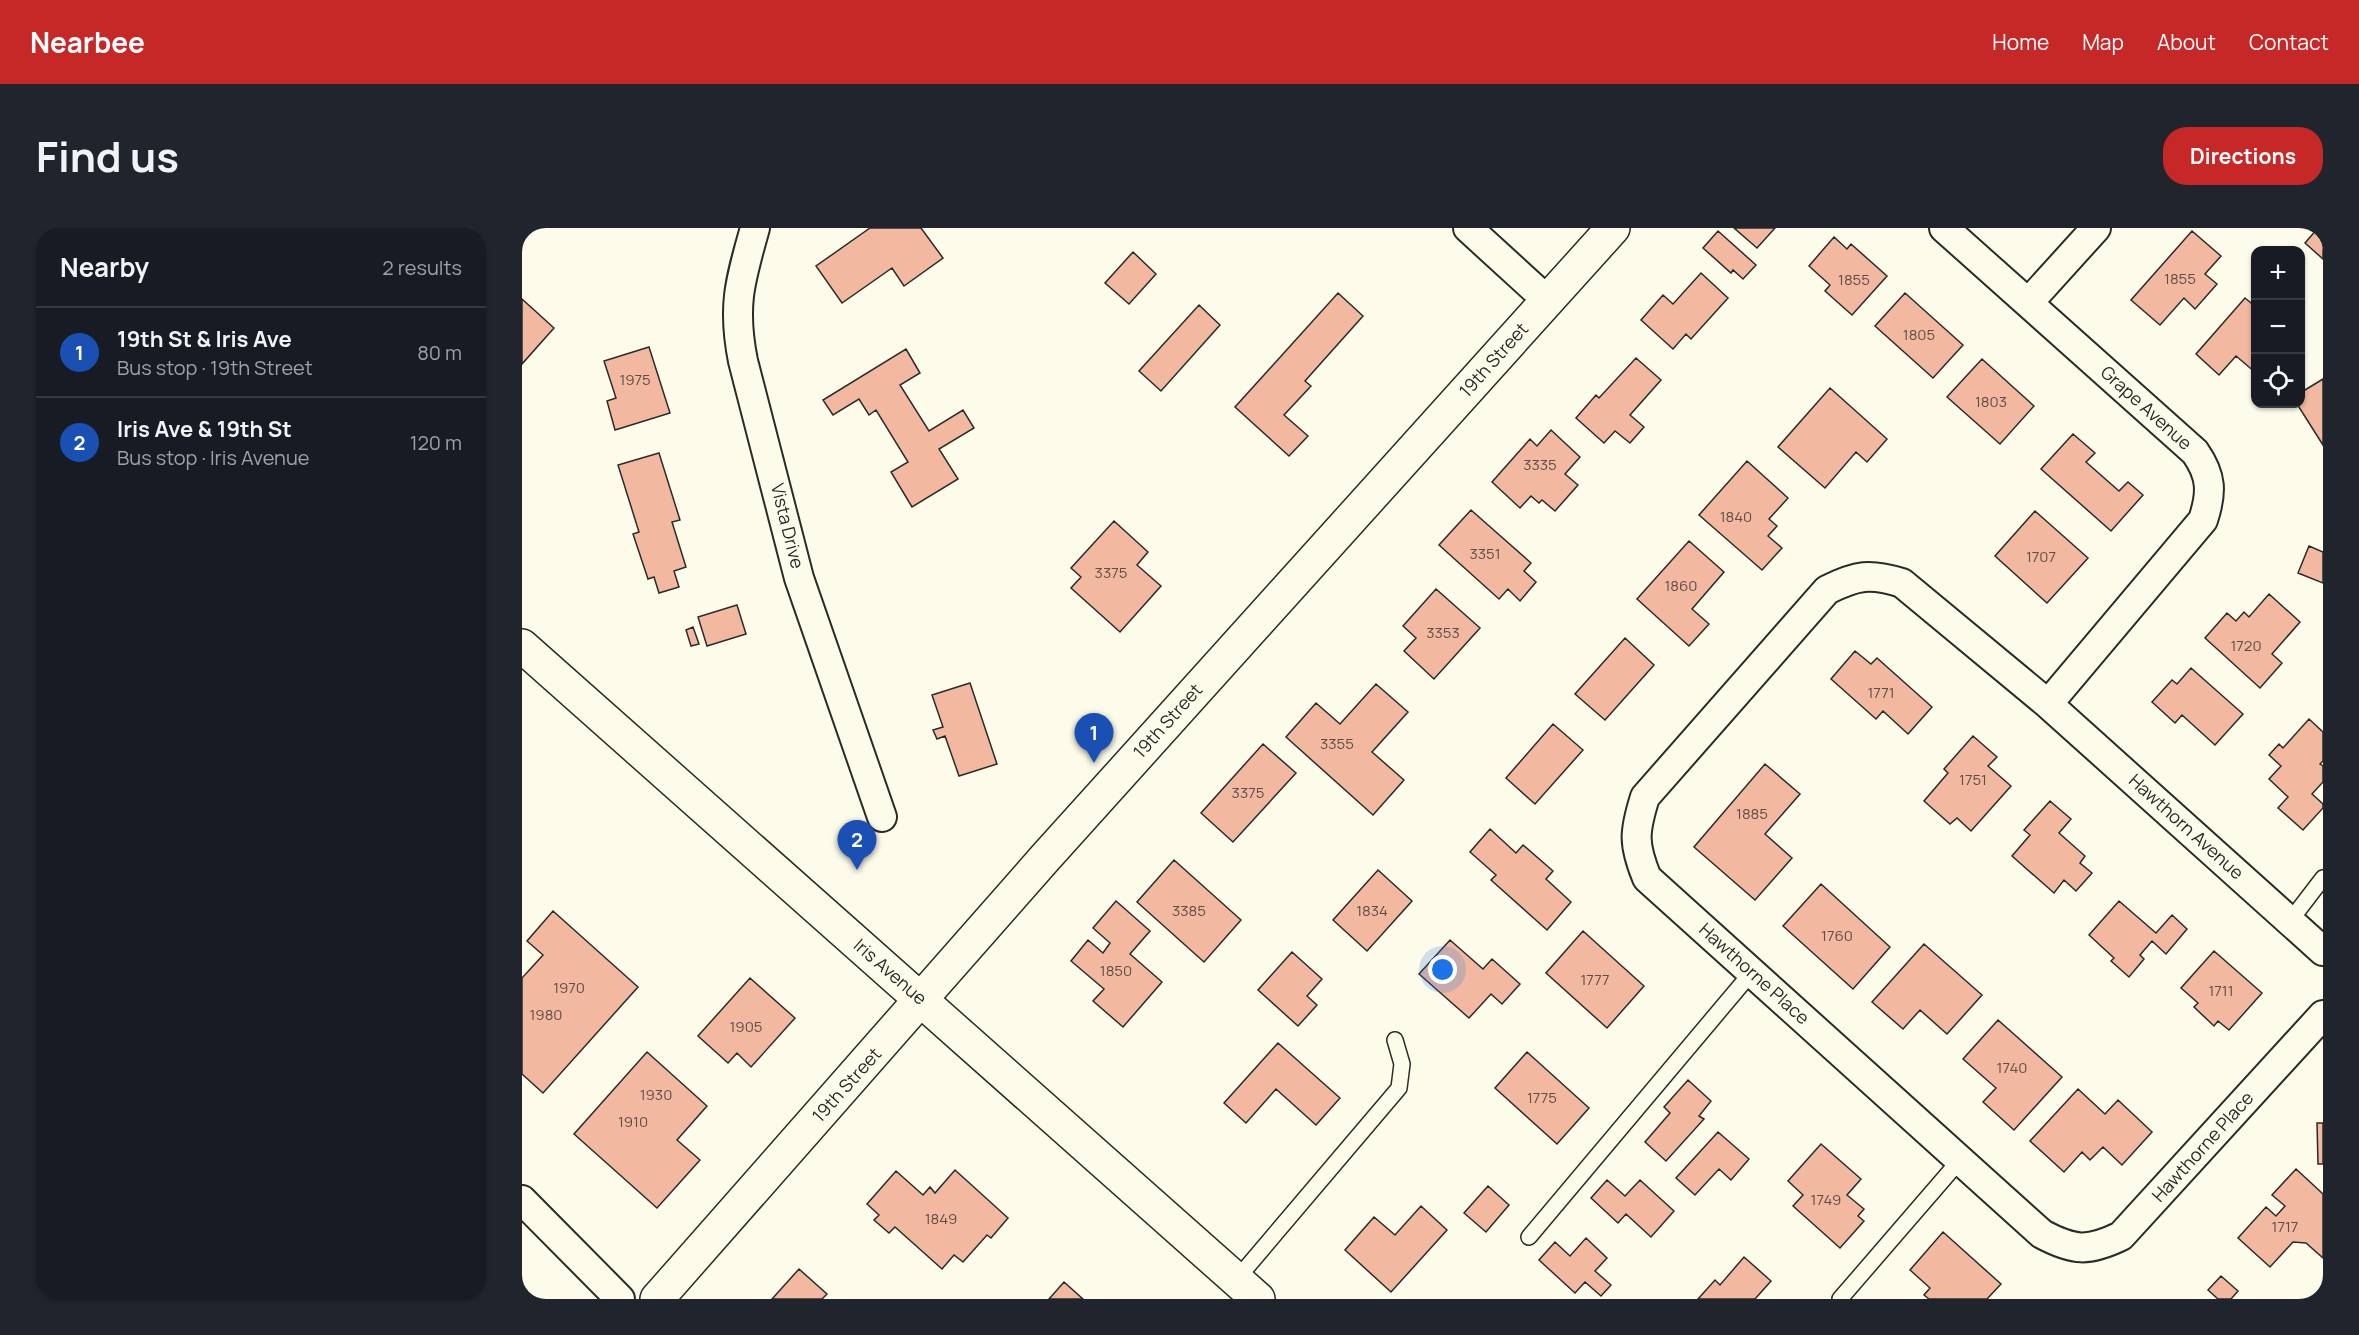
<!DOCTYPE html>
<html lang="en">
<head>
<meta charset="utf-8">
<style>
	:root { --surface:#171b24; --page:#20242c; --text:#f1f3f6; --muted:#9ea1a6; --line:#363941; --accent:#c62828 }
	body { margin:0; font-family:Manrope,sans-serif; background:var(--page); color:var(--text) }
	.controls { position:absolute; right:18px; top:18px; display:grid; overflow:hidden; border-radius:12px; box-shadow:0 2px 4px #0004 }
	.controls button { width:54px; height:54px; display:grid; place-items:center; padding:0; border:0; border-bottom:2px solid var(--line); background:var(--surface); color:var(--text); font:30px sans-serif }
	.you { position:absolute; left:921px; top:742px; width:21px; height:21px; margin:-15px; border:4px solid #fff; border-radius:50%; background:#1a73e8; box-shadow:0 0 0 9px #1a73e833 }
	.badge { display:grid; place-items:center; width:39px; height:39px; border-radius:50%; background:var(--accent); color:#fff; font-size:20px; font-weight:700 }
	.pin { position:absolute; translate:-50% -50px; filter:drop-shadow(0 2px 3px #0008) }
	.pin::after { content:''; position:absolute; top:32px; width:21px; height:18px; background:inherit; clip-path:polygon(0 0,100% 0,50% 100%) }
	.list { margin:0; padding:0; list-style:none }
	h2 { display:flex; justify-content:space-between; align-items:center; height:78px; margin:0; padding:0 24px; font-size:26px }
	h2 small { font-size:20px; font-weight:400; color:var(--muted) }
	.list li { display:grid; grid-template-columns:39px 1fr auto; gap:18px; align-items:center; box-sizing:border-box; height:90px; padding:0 24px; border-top:2px solid var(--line) }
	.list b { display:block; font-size:22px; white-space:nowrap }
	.list p { margin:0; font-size:20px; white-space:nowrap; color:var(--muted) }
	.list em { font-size:20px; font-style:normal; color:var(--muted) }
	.icon { flex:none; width:33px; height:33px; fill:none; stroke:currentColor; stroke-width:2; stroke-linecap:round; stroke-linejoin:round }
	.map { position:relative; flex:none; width:1801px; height:1071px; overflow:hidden; border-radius:24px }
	header { display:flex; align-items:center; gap:36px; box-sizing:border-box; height:84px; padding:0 30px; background:var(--accent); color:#fff }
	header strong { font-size:28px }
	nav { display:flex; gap:33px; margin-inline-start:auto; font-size:21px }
	.intro { display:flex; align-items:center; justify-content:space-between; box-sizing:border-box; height:144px; padding:0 36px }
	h1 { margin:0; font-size:42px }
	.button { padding:15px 27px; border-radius:24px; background:var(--accent); color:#fff; font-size:21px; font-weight:700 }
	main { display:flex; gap:36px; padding:0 36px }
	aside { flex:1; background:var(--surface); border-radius:24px; box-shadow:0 2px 4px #0004 }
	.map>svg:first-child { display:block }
</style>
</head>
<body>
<header>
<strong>Nearbee</strong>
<nav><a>Home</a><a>Map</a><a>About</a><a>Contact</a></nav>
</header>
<div class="intro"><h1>Find us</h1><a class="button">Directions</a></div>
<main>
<aside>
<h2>Nearby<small>2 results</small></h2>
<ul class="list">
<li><span class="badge" style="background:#1a4fb4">1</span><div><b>19th St &amp; Iris Ave</b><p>Bus stop · 19th Street</p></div><em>80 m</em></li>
<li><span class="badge" style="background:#1a4fb4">2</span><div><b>Iris Ave &amp; 19th St</b><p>Bus stop · Iris Avenue</p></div><em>120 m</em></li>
</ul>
</aside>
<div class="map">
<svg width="1801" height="1071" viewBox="0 0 1801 1071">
	<rect width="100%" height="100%" fill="#fdfbea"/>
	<!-- building -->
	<path fill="#f2b8a0" stroke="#2b2b2b" stroke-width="1.5" d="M348,0H399L421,30L382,58L370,40L320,75L294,38Z
		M1212,0H1253L1235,20Z
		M1796,0H1801V31L1783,15Z
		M1196,3L1234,37L1221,51L1211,42L1209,45L1181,20Z
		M1670,3L1699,28L1683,46L1695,56L1673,81L1662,70L1638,97L1609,72Z
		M1312,9L1325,21L1329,16L1365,48L1330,87L1303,63L1308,57L1287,38Z
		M611,24L634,46L607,76L583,55Z
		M1179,45L1206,70L1169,111L1164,106L1151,121L1119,92L1141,67L1151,76Z
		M816,65L841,88L783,153L789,158L762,187L786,208L767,228L713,179Z
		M1383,65L1441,117L1411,150L1353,98Z
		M1723,70L1734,79V145L1714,128L1697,147L1674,126Z
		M0,71L32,100L0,136Z
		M677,77L698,97L639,163L617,143Z
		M127,119L148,185L93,202L85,173L94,170L82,133Z
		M384,121L398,145L378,157L407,203L441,182L452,200L417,221L436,251L390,279L369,244L386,234L354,182L347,187L337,171L311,187L301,172Z
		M1114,130L1139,152L1108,187L1122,199L1108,215L1093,203L1082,215L1054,190L1074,167L1077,170Z
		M1460,131L1512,178L1478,216L1425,169Z
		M1801,151V217L1775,176H1778V165Z
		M1308,160L1365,211L1345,234L1334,224L1303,260L1256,219Z
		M1029,202L1058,229L1043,246L1056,257L1033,283L1020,272L1017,275L1009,268L998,280L970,254L1008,211L1015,218Z
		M1551,206L1573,225L1564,234L1597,263L1606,254L1621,267L1589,303L1519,241Z
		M137,225L158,292L150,294L164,339L152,343L157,359L137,365L132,349L126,351L111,306L117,304L96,237Z
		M1225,233L1266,270L1247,291L1255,298L1246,308L1260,320L1240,342L1177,287Z
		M949,282L1009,335L1002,343L1014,354L998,373L986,361L977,371L917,317Z
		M1513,283L1566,330L1525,375L1473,328Z
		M592,293L626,324L615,337L639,358L598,404L549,360L559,349L549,340Z
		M1167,313L1202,344L1170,381L1187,396L1167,418L1115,371Z
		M1787,318L1801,324V355L1776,345Z
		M914,361L958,400L912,451L882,423L894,410L881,398Z
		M1747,366L1778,394L1750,426L1760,435L1738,460L1683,410L1705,385L1714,393L1722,384L1727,389Z
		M215,377L224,406L185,418L176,389Z
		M171,399L177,416L169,418L164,402Z
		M1103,410L1132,437L1083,492L1053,466Z
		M1333,423L1349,436L1355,430L1410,479L1386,506L1361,483L1354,491L1309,451Z
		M1669,440L1721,486L1693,517L1660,487L1653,495L1630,474L1650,452L1655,456Z
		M448,455L475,536L437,548L423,508L415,511L411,502L421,499L410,467Z
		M854,456L886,484L850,524L882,552L851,587L764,509L794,475L818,496Z
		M1787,491L1801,504V533L1798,536L1801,538V554L1790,566L1801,576V580L1781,602L1756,580L1766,569L1747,551L1759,538L1747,527L1757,516L1761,520Z
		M1031,496L1061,522L1013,576L984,550Z
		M1451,508L1475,529L1466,538L1489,558L1449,603L1435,590L1428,596L1402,573L1426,545L1422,541Z
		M741,516L774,545L711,614L679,585Z
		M1243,536L1278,566L1243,606L1270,630L1233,672L1172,619Z
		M1528,573L1549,591L1537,605L1563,628L1558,635L1570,645L1554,663L1542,652L1532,665L1490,628L1508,607L1502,602Z
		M968,601L994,625L1001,617L1031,643L1024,651L1049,674L1025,702L969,652L974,647L948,624Z
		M652,632L719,692L682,734L615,674Z
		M856,642L890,673L845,723L811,692Z
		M1299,656L1368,719L1331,761L1261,698Z
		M594,673L628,703L608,726L640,754L601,799L571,773L582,761L549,733L566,712L581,725L588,715L571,700Z
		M1597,673L1634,705L1650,687L1665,701L1644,726L1630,713L1618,727L1622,731L1607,749L1589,733L1592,730L1567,707Z
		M31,683L116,759L21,865L0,846V750L21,727L5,713Z
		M1061,703L1122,758L1085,800L1024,745Z
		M928,712L961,741L970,731L998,756L980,776L969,766L947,790L897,746Z
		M1402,716L1460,767L1425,806L1398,782L1381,801L1350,774Z
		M1692,723L1740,765L1707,802L1696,793L1692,798L1672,779L1676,775L1659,760Z
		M770,724L800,751L785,768L795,777L776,798L736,762Z
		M228,750L273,790L229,839L215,825L206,835L176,808Z
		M1476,792L1540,849L1492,902L1461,874L1474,860L1441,831Z
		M756,815L818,870L794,897L754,861L724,895L702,875Z
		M125,824L185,878L155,912L178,932L135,980L52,906Z
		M1005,824L1067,880L1035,916L973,860Z
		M1166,852L1189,873L1177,888L1182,891L1144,933L1123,914L1148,885L1142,879Z
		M1556,861L1583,886L1596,872L1630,904L1600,937L1581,919L1568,932L1560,924L1542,944L1508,913Z
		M1795,895H1801V936H1796Z
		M1196,904L1227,931L1209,952L1197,941L1173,967L1154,950Z
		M1299,916L1339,951L1325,967L1342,981L1336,988L1342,993L1318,1020L1271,978L1281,967L1266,953Z
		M1774,941L1801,966V1030L1784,1015L1771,1014L1748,1039L1716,1010L1744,979L1754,988L1763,978L1750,967Z
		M433,942L486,990L469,1010L465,1007L441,1034L432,1027L420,1041L373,999L367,1005L352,992L357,987L345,976L374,943L401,967L408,959L413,965Z
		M1085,952L1103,968L1118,952L1152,983L1129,1009L1104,986L1096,995L1069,970Z
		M966,958L987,977L964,1004L942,985Z
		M899,978L925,1002L869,1064L823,1022L852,989L873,1007Z
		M1421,1004L1479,1056L1465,1071H1407L1402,1067L1408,1060L1388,1042Z
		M1064,1010L1085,1030L1073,1043L1089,1057L1079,1068L1063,1054L1053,1065L1017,1032L1033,1014L1048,1028Z
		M1222,1029L1249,1053L1233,1071H1176L1193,1052L1198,1057Z
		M277,1041L305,1066L300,1071H250Z
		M1699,1048L1716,1063L1709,1071H1696L1686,1062Z
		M542,1054L561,1071H527Z"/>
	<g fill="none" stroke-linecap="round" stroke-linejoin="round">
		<defs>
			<path id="lane" d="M1768,693L1801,650
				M1007,1009L1230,744
				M714,1052L877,860L880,836L873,812
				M1318,1071L1438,932"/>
			<path id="street" d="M233,0C218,53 210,78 221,133L277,350L360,589
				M946,0L1026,73
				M1422,0L1673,224C1690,248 1690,265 1681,292L1526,476
				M1507,74L1574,0
				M1801,723L1526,476L1380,355C1348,345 1335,347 1305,362L1123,569C1112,604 1111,616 1125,650L1520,1006C1552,1023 1566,1024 1599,1008L1801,787
				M0,972L98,1071"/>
			<path id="secondary" d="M0,418L736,1071
				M135,1071L523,630L1091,0"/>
		</defs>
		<!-- lane casing -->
		<use href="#lane" stroke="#2b2b2b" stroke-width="18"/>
		<!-- street casing -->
		<use href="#street" stroke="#2b2b2b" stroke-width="32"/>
		<!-- secondary casing -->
		<use href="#secondary" stroke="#2b2b2b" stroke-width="36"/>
		<!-- lane -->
		<use href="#lane" stroke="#fdfbea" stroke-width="15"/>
		<!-- street -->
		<use href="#street" stroke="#fdfbea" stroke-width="28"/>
		<!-- secondary -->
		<use href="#secondary" stroke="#fdfbea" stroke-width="33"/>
	</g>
	<g text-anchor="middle" stroke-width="4.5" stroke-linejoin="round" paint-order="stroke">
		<!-- number labels -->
		<g font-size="15" fill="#5d4e48">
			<text x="1658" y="56">1855</text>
			<text x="1332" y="57">1855</text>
			<text x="1397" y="112">1805</text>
			<text x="113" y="157">1975</text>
			<text x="1469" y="179">1803</text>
			<text x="1018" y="242">3335</text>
			<text x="1214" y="294">1840</text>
			<text x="963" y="331">3351</text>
			<text x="1519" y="334">1707</text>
			<text x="589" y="350">3375</text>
			<text x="1159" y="363">1860</text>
			<text x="921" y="410">3353</text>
			<text x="1724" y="423">1720</text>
			<text x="1359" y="470">1771</text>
			<text x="815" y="521">3355</text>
			<text x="1451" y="557">1751</text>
			<text x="726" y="570">3375</text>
			<text x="1230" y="591">1885</text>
			<text x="667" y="688">3385</text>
			<text x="850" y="688">1834</text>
			<text x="1315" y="713">1760</text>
			<text x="594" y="748">1850</text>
			<text x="1073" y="757">1777</text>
			<text x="47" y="765">1970</text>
			<text x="1699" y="768">1711</text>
			<text x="24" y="792">1980</text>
			<text x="224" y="804">1905</text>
			<text x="1490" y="845">1740</text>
			<text x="134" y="872">1930</text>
			<text x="1020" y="875">1775</text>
			<text x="111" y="899">1910</text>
			<text x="1304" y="977">1749</text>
			<text x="419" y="996">1849</text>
			<text x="1763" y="1004">1717</text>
		</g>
		<!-- street labels -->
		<g font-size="18" fill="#2b2b2b" stroke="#fdfbea">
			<text transform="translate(972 132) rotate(-48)" y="6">19th Street</text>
			<text transform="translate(1624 180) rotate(42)" y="6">Grape Avenue</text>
			<text transform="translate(265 298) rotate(76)" y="6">Vista Drive</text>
			<text transform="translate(646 493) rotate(-48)" y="6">19th Street</text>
			<text transform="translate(1664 599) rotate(42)" y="6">Hawthorn Avenue</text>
			<text transform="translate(368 744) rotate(41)" y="6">Iris Avenue</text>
			<text transform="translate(1232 746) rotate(42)" y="6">Hawthorne Place</text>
			<text transform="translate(325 857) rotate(-48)" y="6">19th Street</text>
			<text transform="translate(1681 919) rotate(-48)" y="6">Hawthorne Place</text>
		</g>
	</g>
</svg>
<div class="controls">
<button>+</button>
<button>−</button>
<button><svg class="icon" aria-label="locate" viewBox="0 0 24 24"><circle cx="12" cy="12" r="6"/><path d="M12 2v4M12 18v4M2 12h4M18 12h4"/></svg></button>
</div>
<div class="you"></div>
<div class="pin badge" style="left:572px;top:535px;background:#1a4fb4">1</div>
<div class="pin badge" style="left:335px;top:642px;background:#1a4fb4">2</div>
</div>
</main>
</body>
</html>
